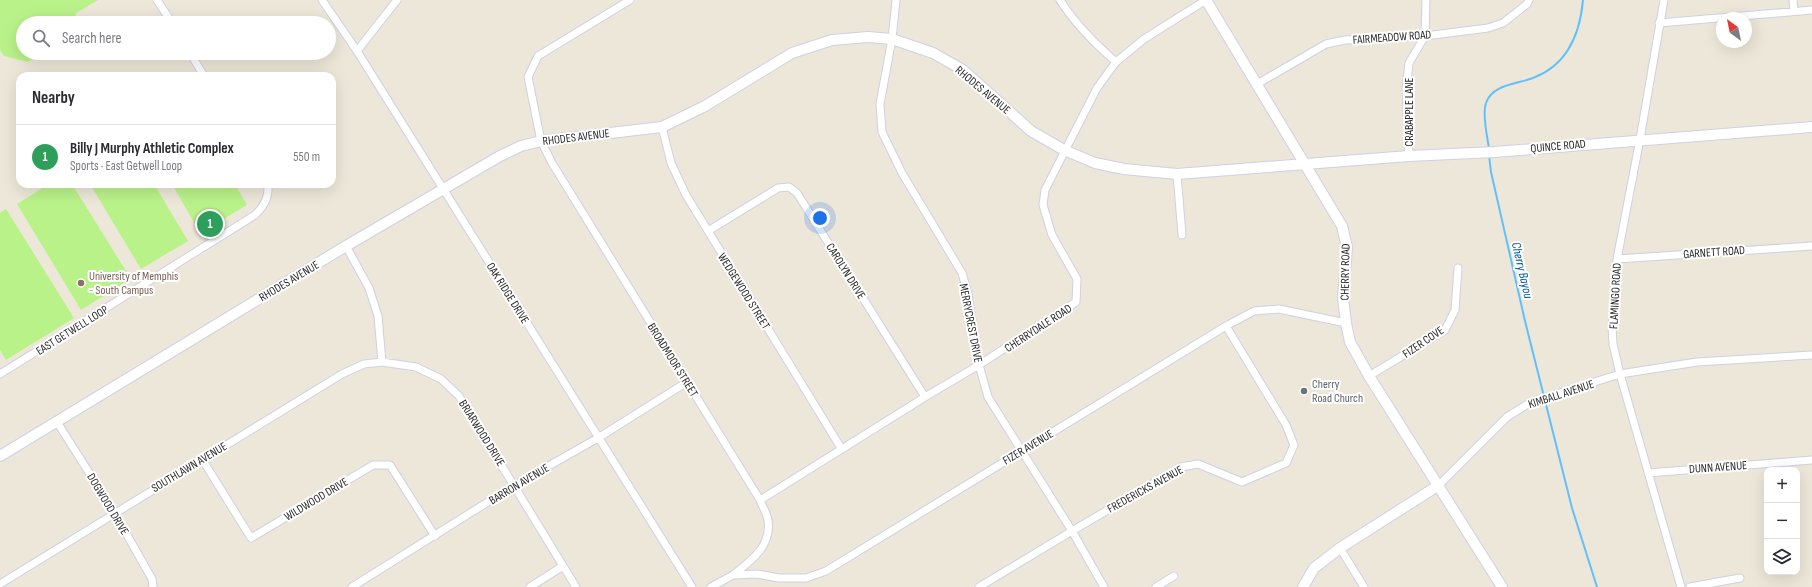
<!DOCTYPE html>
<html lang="en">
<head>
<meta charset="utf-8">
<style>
	:root { --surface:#fff; --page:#f2f2f3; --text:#2b2b33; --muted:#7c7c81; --line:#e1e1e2; --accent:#3543ff }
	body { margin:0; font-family:"Sofia Sans Condensed",sans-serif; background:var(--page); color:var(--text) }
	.controls { position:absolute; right:12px; bottom:12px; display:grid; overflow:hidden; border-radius:8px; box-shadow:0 4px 16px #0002 }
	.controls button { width:36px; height:36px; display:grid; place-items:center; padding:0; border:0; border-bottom:1px solid var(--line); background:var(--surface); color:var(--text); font:20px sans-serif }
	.compass { position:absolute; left:1716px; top:12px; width:36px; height:36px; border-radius:50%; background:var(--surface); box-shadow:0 4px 16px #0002; rotate:327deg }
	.you { position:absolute; left:820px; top:218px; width:14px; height:14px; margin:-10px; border:3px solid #fff; border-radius:50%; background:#1a73e8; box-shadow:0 0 0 6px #1a73e833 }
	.badge { display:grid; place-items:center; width:26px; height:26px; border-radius:50%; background:var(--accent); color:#fff; font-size:13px; font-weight:700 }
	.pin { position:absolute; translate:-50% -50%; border:2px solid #fff; box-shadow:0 1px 4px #0006 }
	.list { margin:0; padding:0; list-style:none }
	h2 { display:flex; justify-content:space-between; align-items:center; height:52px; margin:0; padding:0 16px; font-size:17px }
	h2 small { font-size:13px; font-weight:400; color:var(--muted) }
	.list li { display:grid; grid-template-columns:26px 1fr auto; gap:12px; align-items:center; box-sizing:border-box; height:64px; padding:0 16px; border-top:1px solid var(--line) }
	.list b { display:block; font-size:15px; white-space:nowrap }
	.list p { margin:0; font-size:13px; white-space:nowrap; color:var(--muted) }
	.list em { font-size:13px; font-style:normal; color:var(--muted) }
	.icon { flex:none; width:22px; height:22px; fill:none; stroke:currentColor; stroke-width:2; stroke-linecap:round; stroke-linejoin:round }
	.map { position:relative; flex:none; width:1812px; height:587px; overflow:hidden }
	.search { position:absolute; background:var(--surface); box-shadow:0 4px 16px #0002; left:16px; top:16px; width:320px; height:44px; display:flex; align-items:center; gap:10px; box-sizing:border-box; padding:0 14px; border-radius:22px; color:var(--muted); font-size:15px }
	.panel { position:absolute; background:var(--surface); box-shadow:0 4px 16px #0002; left:16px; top:72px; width:320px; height:116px; border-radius:12px }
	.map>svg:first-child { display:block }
</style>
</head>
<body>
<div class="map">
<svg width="1812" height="587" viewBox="0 0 1812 587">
	<rect width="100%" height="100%" fill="#ede7d9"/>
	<!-- pitch -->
	<path fill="#baf28a" d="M0,0H98L76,13L75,23H23V53H42L28,62L4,56L0,50Z
		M49,184H72L131,279L81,310L17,204Z
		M90,184H154L188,241L141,269Z
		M172,184H235L247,205L200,233Z
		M6,209L74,318L6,360L0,350V213Z"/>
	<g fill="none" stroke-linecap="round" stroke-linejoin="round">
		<!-- stream -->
		<path stroke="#61c0fa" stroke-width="2" d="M1489,148C1487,136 1482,114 1486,103C1492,84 1518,84 1533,78C1568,65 1580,34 1583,0
			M1489,155L1491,172L1525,321L1572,508L1597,587"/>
		<defs>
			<path id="street" d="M157,0L172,23
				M322,0L357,51L692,587
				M630,0L538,56L528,77L541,141L552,163L760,500C762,506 767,513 768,520C772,546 751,561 733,575
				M896,0L892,39L880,104L882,132L902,173L962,273L968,294L979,365L988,397L1072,531L1104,587
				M1060,0C1075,24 1094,43 1116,62
				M1664,0L1640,139L1617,259L1612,327L1613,344L1620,374L1681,587
				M1793,0L1794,11
				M1659,23L1812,10
				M357,51L397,0
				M190,53L204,76
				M1257,84L1326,44L1345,40L1425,36L1488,28L1503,23L1527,4L1529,0
				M662,127L671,163L686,195L841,448
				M1409,156L1406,89L1409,63L1425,36L1426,0
				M1177,174L1182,235
				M708,231L778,188L789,187L797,193L925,397
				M346,246L369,288L378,316L382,362
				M1617,259L1812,246
				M0,374L255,215C264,206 269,198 268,184
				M1369,376L1445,330L1455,310L1458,268
				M57,422L114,512L152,579L153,587
				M202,459L251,538L373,465H390L435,536
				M1648,473L1812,460
				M1439,485L1507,417L1531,402L1620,374L1697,362L1812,355
				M760,500L925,397L979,365L1076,302L1077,279L1052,235L1043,205L1045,190L1097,88L1116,62L1144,39L1206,0
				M1340,548L1364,587
				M0,584L342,374L364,364L382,362L416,367L441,379L459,396L576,587
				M352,587L515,485L598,438L687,382
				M530,587L563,566
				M711,587L733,575L757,574L779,578H806L826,571L1226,326L1254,311L1279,309L1346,323
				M979,587L1072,531L1181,467L1198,464L1242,482L1286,463L1294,445L1286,425L1226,326
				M1156,587L1174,576
				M1690,587L1740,578"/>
			<path id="secondary" d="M1206,0L1342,226L1347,247L1343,298L1346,323L1350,342L1369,376L1502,587
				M0,456L346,246L500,156L521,146L541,141L662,127L705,106L792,53L832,40L868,37L892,39L933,53L963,70L1031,131L1064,150L1095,163L1124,169L1177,174L1409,156L1495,152L1812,127
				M1303,587L1314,568L1340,548L1439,485"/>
		</defs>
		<!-- street casing -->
		<use href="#street" stroke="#cfd0e4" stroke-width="9"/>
		<!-- secondary casing -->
		<use href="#secondary" stroke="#cfd0e4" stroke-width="12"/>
		<!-- street -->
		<use href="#street" stroke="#fff" stroke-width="7"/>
		<!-- secondary -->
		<use href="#secondary" stroke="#fff" stroke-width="10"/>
	</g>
	<!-- markers -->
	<circle fill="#8d6e63" stroke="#fff" stroke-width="1.5" cx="81" cy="283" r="4"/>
	<circle fill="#6b7280" stroke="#fff" stroke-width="1.5" cx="1304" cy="391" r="4"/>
	<g text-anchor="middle" stroke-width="4" stroke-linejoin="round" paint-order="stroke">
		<!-- street labels -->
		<g font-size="12" fill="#292929" stroke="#fff">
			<text transform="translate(1392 37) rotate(-4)" y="4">FAIRMEADOW ROAD</text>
			<text transform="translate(983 90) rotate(40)" y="4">RHODES AVENUE</text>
			<text transform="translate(1409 112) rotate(-90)" y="4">CRABAPPLE LANE</text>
			<text transform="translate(576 137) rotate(-7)" y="4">RHODES AVENUE</text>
			<text transform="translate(1558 146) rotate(-5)" y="4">QUINCE ROAD</text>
			<text transform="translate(1714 252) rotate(-4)" y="4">GARNETT ROAD</text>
			<text transform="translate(846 271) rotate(58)" y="4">CAROLYN DRIVE</text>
			<text transform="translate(1345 272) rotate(-89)" y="4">CHERRY ROAD</text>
			<text transform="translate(289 281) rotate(-31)" y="4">RHODES AVENUE</text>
			<text transform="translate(744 291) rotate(58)" y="4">WEDGEWOOD STREET</text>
			<text transform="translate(508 293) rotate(58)" y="4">OAK RIDGE DRIVE</text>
			<text transform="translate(1615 296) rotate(-87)" y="4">FLAMINGO ROAD</text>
			<text transform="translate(971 323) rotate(79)" y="4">MERRYCREST DRIVE</text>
			<text transform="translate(1038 328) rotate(-33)" y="4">CHERRYDALE ROAD</text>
			<text transform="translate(72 330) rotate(-32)" y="4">EAST GETWELL LOOP</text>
			<text transform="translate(1423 342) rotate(-34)" y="4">FIZER COVE</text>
			<text transform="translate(673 360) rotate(58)" y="4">BROADMOOR STREET</text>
			<text transform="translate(1561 394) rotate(-18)" y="4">KIMBALL AVENUE</text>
			<text transform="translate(482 433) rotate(58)" y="4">BRIARWOOD DRIVE</text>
			<text transform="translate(1028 447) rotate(-31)" y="4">FIZER AVENUE</text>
			<text transform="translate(189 467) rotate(-31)" y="4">SOUTHLAWN AVENUE</text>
			<text transform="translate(1718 467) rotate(-4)" y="4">DUNN AVENUE</text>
			<text transform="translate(519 484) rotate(-31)" y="4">BARRON AVENUE</text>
			<text transform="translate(1145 489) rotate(-29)" y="4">FREDERICKS AVENUE</text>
			<text transform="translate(316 499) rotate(-31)" y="4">WILDWOOD DRIVE</text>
			<text transform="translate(108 504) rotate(59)" y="4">DOGWOOD DRIVE</text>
		</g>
		<!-- education labels -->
		<g font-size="12" fill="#785e54" stroke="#fff" text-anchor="start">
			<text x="89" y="280">University of Memphis<tspan x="89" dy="14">- South Campus</tspan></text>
		</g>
		<!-- worship labels -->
		<g font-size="12" fill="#5b616d" stroke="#fff" text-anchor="start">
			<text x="1312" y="388">Cherry<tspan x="1312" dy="14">Road Church</tspan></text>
		</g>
		<!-- water labels -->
		<g font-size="13" font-style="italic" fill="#005aa7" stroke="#fff">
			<text transform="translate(1523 270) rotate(77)" y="5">Cherry Bayou</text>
		</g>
	</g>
</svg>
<div class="controls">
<button>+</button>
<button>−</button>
<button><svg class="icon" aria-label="layers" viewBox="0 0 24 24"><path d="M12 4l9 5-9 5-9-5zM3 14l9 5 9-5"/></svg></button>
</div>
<svg class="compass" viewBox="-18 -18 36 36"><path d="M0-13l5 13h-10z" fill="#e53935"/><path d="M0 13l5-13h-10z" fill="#7c7c81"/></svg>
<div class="you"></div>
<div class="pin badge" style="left:210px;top:224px;background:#2e9e5b">1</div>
<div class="search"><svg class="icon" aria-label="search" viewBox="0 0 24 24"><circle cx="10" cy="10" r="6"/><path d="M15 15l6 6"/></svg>Search here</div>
<section class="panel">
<h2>Nearby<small></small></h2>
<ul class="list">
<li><span class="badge" style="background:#2e9e5b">1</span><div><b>Billy J Murphy Athletic Complex</b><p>Sports · East Getwell Loop</p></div><em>550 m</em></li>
</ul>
</section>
</div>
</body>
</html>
